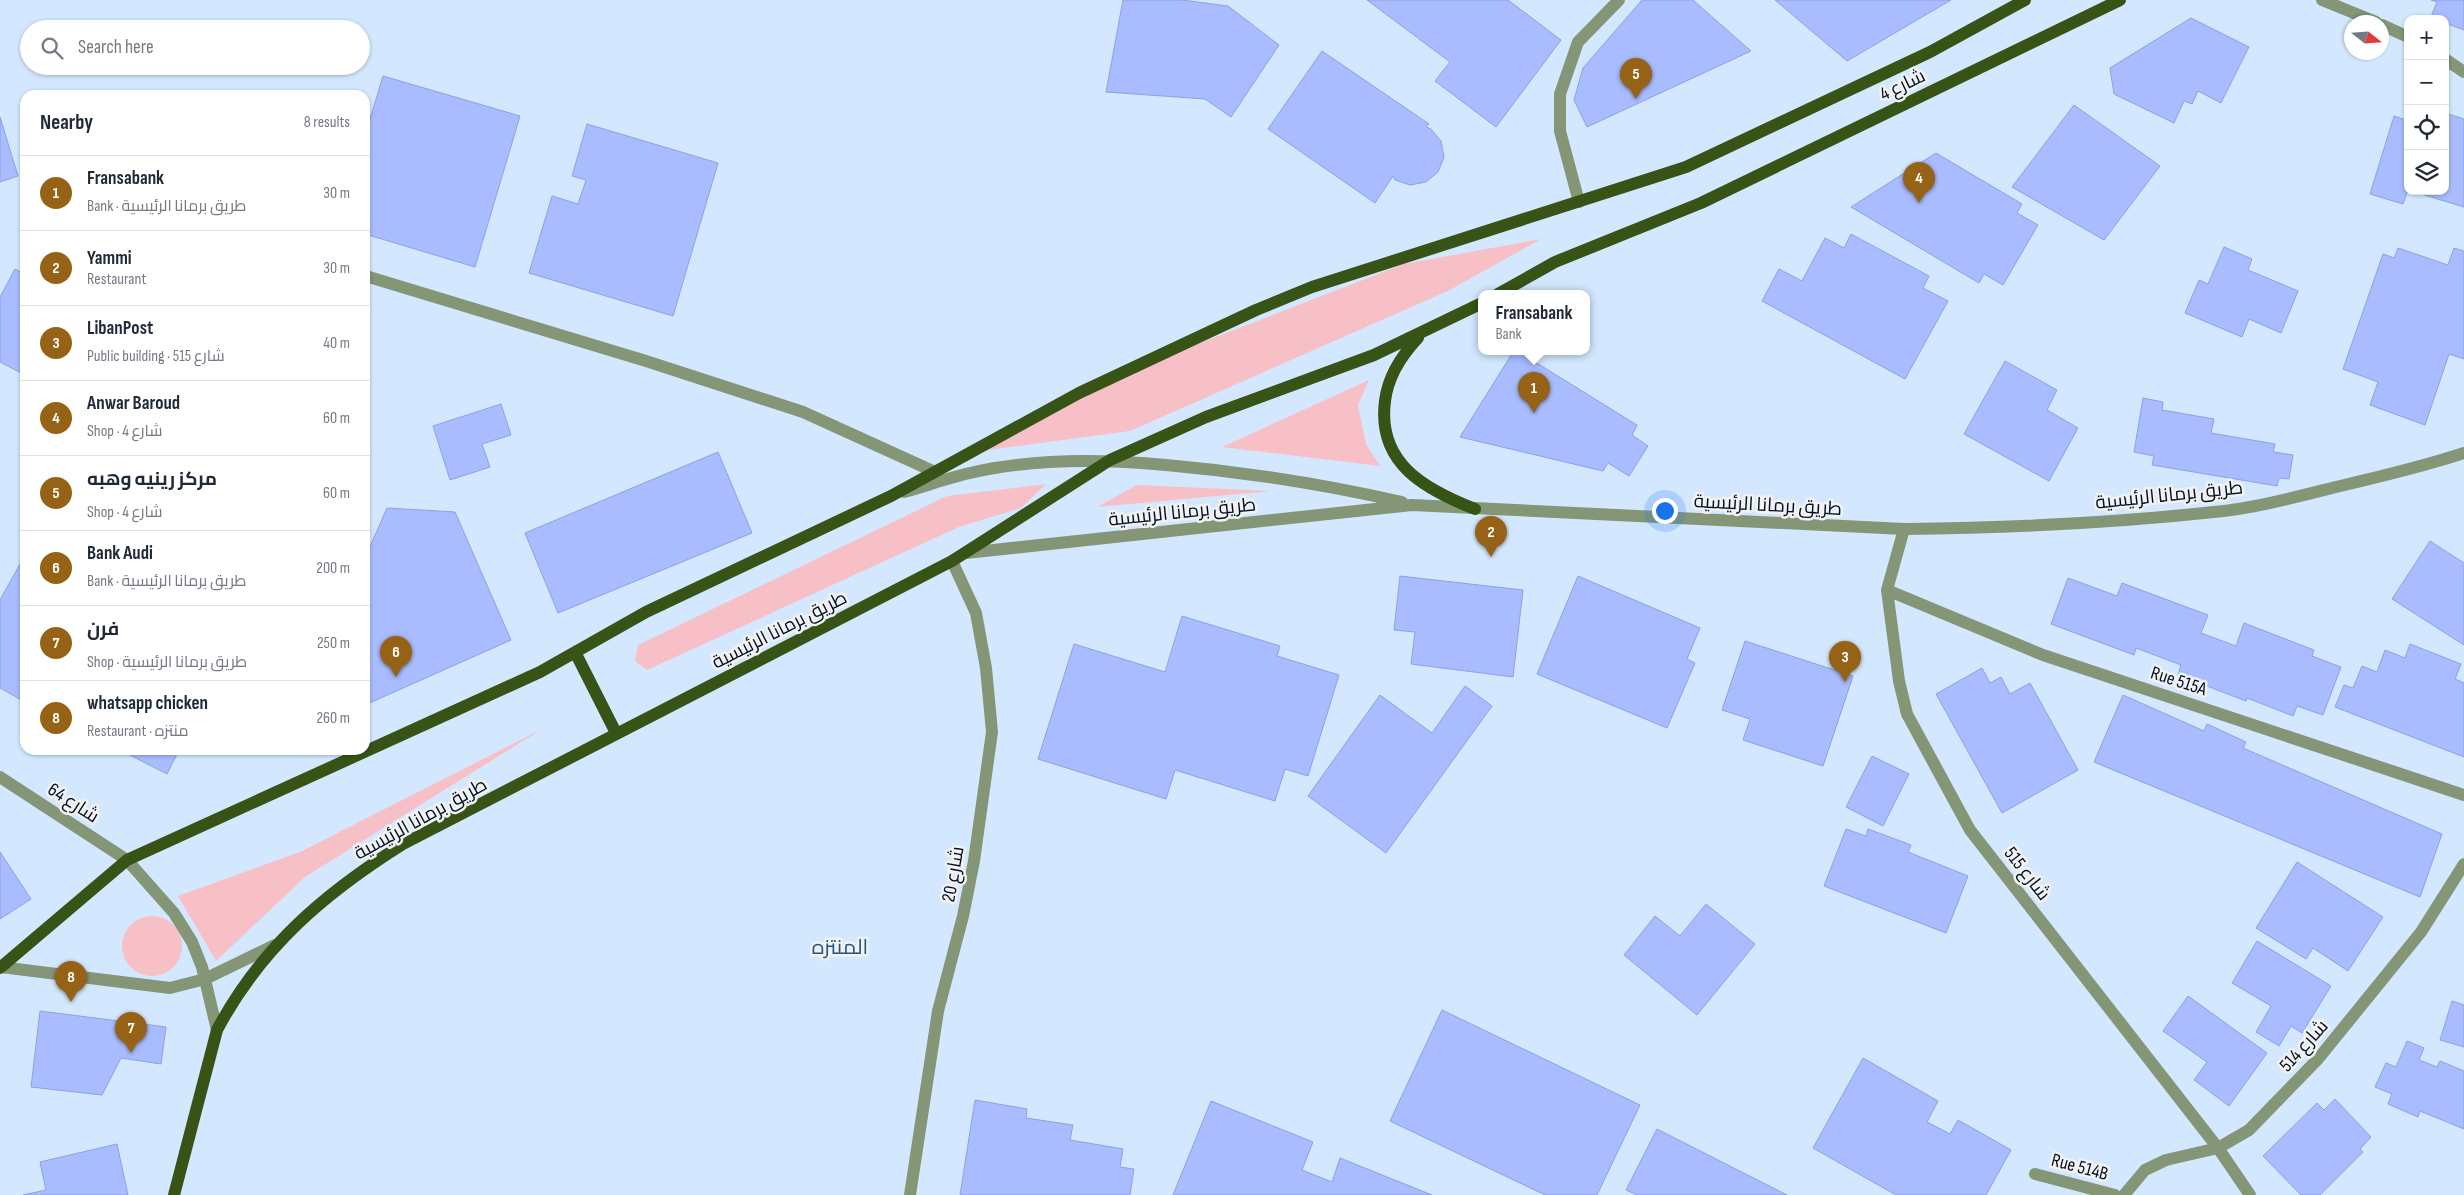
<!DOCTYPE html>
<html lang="en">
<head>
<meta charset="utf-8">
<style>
	:root { --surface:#fff; --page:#f2f2f3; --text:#1f2937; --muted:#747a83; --line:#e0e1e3; --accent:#966316 }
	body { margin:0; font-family:"Sofia Sans Condensed",Cairo,sans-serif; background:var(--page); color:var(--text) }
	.controls { position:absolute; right:15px; top:15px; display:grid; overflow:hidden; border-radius:10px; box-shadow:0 1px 4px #0004 }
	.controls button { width:45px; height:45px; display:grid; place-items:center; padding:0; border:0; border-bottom:1px solid var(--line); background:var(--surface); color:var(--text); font:25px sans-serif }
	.compass { position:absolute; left:2344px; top:15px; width:45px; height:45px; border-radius:50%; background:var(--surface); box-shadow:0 1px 4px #0004; rotate:107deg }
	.you { position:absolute; left:1664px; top:510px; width:18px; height:18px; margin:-12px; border:4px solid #fff; border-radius:50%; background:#1a73e8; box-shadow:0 0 0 8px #1a73e833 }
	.badge { display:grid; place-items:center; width:32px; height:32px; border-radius:50%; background:var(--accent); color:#fff; font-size:16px; font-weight:700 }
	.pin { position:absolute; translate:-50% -41px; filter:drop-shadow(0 1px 2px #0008) }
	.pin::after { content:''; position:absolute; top:26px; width:18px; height:15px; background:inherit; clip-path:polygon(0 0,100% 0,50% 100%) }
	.popup { position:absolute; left:1478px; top:290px; width:112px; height:65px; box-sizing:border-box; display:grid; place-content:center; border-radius:10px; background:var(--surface); filter:drop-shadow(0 1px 4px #0005); font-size:16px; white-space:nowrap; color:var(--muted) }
	.popup b { font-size:19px; color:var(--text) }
	.popup::after { content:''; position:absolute; left:50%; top:100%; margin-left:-10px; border:10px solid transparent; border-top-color:var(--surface) }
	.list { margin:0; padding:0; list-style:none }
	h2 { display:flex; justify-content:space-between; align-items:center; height:65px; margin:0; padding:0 20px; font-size:21px }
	h2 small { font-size:16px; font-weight:400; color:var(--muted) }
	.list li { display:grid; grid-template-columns:32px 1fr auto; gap:15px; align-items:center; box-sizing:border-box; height:75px; padding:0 20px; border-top:1px solid var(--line) }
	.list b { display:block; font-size:19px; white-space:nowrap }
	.list p { margin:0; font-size:16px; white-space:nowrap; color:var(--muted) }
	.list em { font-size:16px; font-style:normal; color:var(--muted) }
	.icon { flex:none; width:28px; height:28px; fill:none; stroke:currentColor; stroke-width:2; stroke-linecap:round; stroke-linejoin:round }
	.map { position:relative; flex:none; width:2464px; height:1195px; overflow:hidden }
	.search { position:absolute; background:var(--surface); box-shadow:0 1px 4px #0004; left:20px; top:20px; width:350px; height:55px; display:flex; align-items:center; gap:12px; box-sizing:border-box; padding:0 18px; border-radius:28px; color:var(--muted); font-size:19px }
	.panel { position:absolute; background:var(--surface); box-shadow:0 1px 4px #0004; left:20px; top:90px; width:350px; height:665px; border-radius:15px }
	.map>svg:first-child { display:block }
</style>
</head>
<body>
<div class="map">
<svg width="2464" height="1195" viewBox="0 0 2464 1195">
	<rect width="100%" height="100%" fill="#d3e8ff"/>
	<!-- green -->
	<path fill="#f7c0c6" d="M1541,239L1450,290L1130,431L981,451L1110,378L1404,264Z
		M1369,380L1358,405L1366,444L1380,466L1222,447Z
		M1046,484L1021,508L959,527L647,670L635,661L638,645L947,496Z
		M1137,485L1273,491L1097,507Z
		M542,729L305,877L216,961L178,896L300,852Z
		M122 946a30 30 0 1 1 60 0a30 30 0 1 1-60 0Z"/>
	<!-- building -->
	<path fill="#a8bcff" stroke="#8da0e1" d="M1123,0H1182L1228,6L1279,45L1231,117L1205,99L1106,92Z
		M1367,0H1508L1561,40L1496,127L1435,81L1450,62Z
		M1642,0H1693L1751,51L1587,127L1574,100L1583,68Z
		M1775,0H1951L1847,61Z
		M2431,0H2464V30L2445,23V19L2431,17L2437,2Z
		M2191,18L2249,47L2221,103L2198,91L2192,104L2184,101L2174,123L2114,94L2110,68Z
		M1322,51L1429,124L1426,127L1431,129L1441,141L1444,157L1438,172L1426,182L1410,185L1395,180L1393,176L1375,203L1268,129Z
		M383,76L520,116L475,267L365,234V136Z
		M2074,105L2160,166L2104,240L2012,187Z
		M2445,113L2464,119V207L2411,191H2445Z
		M2408,115V190L2403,204L2370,194L2394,116L2406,120Z
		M0,117L18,176L0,182Z
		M587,124L718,163L673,316L529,273L552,196L578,204L586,180L572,176Z
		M1936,153L2022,204L2017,213L2038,225L2003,285L1984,274L1979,283L1851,207Z
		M1851,234L1929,276L1923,288L1948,301L1905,379L1762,301L1779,269L1802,281L1825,238L1844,248Z
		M2224,247L2252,259L2248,270L2298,291L2281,333L2249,319L2242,337L2185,313L2199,280L2208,284Z
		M2398,248L2448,265L2454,248L2464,251V359L2449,354L2425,425L2370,405L2378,382L2343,369L2383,254L2394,258Z
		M15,269L25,274V375L0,362V297Z
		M1513,352H1519L1637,425L1632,435L1648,446L1629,476L1608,463L1603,471L1460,437Z
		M2005,361L2057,390L2047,410L2078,428L2049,481L1964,434Z
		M2143,398L2163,402L2162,410L2214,419L2211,433L2275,444L2273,452L2293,455L2289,479L2279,478L2277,486L2152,465L2154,456L2134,452Z
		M501,404L511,435L482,444L490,467L450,480L433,426Z
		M718,452L752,533L558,613L525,533Z
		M387,508L455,512L511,640L365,705V558Z
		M2430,541L2464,563V645L2392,599Z
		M25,555V702L0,688V600Z
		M1400,576L1523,590L1513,677L1411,664L1415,632L1394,630Z
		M1578,576L1700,628L1687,659L1695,663L1667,728L1537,674Z
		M2068,578L2117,596L2122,583L2208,615L2201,633L2236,646L2244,623L2314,650L2312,656L2341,667L2323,715L2297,706L2293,716L2247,698L2246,701L2178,675L2181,665L2136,648L2134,655L2051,624Z
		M1182,616L1280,646L1277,656L1339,675L1308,776L1285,769L1275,801L1175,770L1166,799L1038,759L1074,644L1165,672Z
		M1745,641L1853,676L1823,766L1743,740L1750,719L1722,710Z
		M2410,644L2461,664L2455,679L2464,683V757L2335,707L2344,685L2353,688L2362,666L2377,672L2385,650L2405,658Z
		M1982,668L1990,683L2001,677L2010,694L2030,683L2078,770L2002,813L1936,694Z
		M1465,686L1492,706L1386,853L1308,796L1380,695L1432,733Z
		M2123,695L2204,731L2207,724L2246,742L2243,748L2442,834L2420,897L2094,762Z
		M120,750H179L167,774Z
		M1872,756L1909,774L1883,826L1846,807Z
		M1846,829L1866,836L1868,829L1911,845L1908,852L1968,876L1946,933L1824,886Z
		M0,852L31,899L0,919Z
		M2297,862L2383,917L2348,971L2313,948L2306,959L2256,928Z
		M1706,904L1755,944L1697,1015L1624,955L1655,916L1680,936Z
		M2257,941L2331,986L2302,1033L2291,1026L2279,1046L2256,1032L2271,1006L2232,983Z
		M2188,996L2267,1053L2229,1106L2194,1080L2207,1062L2163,1031Z
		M2452,1001L2464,1005V1047L2440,1040Z
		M1442,1010L1640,1105L1597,1195H1545L1390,1121Z
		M40,1011L166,1027L161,1064L121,1058L102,1095L31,1087Z
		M2407,1041L2424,1048L2419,1060L2437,1067L2440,1061L2464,1071V1129L2420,1111L2418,1117L2388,1104L2392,1094L2375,1087L2386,1063L2396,1067Z
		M1863,1058L1938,1101L1927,1122L1950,1134L1958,1120L2011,1150L1986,1195H1896L1813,1148Z
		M2335,1099L2371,1137L2360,1149L2363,1152L2320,1195H2301L2263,1156L2317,1103L2324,1110Z
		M975,1100L1027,1109L1026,1118L1073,1125L1070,1140L1123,1149L1120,1167L1134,1169L1130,1195H960Z
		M1211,1101L1313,1142L1302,1170L1332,1182L1340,1158L1432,1195H1173Z
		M1657,1129L1787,1195H1637L1626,1190Z
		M117,1144L128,1195H23L46,1190L40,1162Z"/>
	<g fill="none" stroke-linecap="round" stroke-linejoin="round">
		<!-- minor -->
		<path stroke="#849676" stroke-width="12" d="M2322,0L2376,22
			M2382,25L2408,37
			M2445,59L2464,72
			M1579,202L1560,131V94L1578,42L1619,0
			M369,277L646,361L803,412L935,472
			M904,492C926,486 948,478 970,473C1034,458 1101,459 1166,465C1246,472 1323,484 1402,502
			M1904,529L1887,590L1899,681L1907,714L1970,830L2218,1148L2250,1195
			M966,553L1412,505L1904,529C2007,528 2111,523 2214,512C2255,508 2296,497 2336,487C2379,477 2422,467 2464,453
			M1887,590L2043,655L2464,795
			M0,777L127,860L174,913L192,942L202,967L217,1030
			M0,967L170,988L205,979L275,945
			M2035,1174L2115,1195
			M910,1195L938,1011L963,916L974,861L992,732L986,668L976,613L952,561
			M2124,1195L2145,1170L2166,1160L2218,1148L2249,1130L2318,1059L2421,932L2464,864"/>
		<!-- major -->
		<path stroke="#375315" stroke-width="12" d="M1498,294L1555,262L1701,203L2120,0
			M1418,338C1401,356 1388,376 1385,401C1377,463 1424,489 1475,509
			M575,652L616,733
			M0,968L127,860L540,672L646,612L891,496L1079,393L1256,310L1312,287L1686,167L1930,52L2025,0
			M174,1195L217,1030C261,947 325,893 403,844L952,561L1110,460L1206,417L1374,355L1482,303"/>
	</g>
	<g text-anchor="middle" stroke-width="5" stroke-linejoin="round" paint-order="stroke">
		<!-- street labels -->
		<g font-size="19" fill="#001024" stroke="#f2f2f2">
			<text transform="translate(1902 84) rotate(-26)" y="7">شارع 4</text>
			<text transform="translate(2169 494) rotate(-6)" y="7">طريق برمانا الرئيسية</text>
			<text transform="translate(1768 504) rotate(3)" y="7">طريق برمانا الرئيسية</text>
			<text transform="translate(1182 511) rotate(-6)" y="7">طريق برمانا الرئيسية</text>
			<text transform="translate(779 629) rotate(-27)" y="7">طريق برمانا الرئيسية</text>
			<text transform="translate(2179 680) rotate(18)" y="7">Rue 515A</text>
			<text transform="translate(74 802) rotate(33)" y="7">شارع 64</text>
			<text transform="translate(420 818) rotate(-29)" y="7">طريق برمانا الرئيسية</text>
			<text transform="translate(2028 873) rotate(52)" y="7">شارع 515</text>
			<text transform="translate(952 874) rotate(-80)" y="7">شارع 20</text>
			<text transform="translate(2303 1045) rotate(-48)" y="7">شارع 514</text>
			<text transform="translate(2080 1166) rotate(15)" y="7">Rue 514B</text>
		</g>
		<!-- quarter labels -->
		<g font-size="21" fill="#245586" stroke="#f2f2f2">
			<text x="840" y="954">المنتزه</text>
		</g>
	</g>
</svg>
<div class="controls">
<button>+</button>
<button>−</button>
<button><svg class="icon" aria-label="locate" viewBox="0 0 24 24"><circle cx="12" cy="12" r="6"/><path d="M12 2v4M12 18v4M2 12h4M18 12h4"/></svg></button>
<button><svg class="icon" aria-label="layers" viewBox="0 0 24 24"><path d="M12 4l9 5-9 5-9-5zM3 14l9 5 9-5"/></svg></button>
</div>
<svg class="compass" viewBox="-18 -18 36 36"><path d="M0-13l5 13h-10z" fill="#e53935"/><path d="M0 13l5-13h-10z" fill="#747a83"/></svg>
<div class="you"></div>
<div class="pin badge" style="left:1534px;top:413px">1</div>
<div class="popup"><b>Fransabank</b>Bank</div>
<div class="pin badge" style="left:1491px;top:557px">2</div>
<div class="pin badge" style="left:1845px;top:682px">3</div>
<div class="pin badge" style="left:1919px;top:203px">4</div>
<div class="pin badge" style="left:1636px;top:99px">5</div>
<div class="pin badge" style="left:396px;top:677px">6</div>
<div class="pin badge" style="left:131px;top:1053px">7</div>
<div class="pin badge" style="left:71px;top:1002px">8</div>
<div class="search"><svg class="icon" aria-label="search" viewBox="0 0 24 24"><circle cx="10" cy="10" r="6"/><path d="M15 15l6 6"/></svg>Search here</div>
<section class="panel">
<h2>Nearby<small>8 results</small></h2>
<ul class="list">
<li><span class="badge">1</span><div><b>Fransabank</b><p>Bank · طريق برمانا الرئيسية</p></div><em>30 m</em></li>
<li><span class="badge">2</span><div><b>Yammi</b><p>Restaurant</p></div><em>30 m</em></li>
<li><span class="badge">3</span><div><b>LibanPost</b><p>Public building · شارع 515</p></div><em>40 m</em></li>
<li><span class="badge">4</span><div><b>Anwar Baroud</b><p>Shop · شارع 4</p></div><em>60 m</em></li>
<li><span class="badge">5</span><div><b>مركز رينيه وهبه</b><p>Shop · شارع 4</p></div><em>60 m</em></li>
<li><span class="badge">6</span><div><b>Bank Audi</b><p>Bank · طريق برمانا الرئيسية</p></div><em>200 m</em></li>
<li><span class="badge">7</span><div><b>فرن</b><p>Shop · طريق برمانا الرئيسية</p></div><em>250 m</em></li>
<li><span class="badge">8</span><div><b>whatsapp chicken</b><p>Restaurant · منتزه</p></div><em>260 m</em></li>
</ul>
</section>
</div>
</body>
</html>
